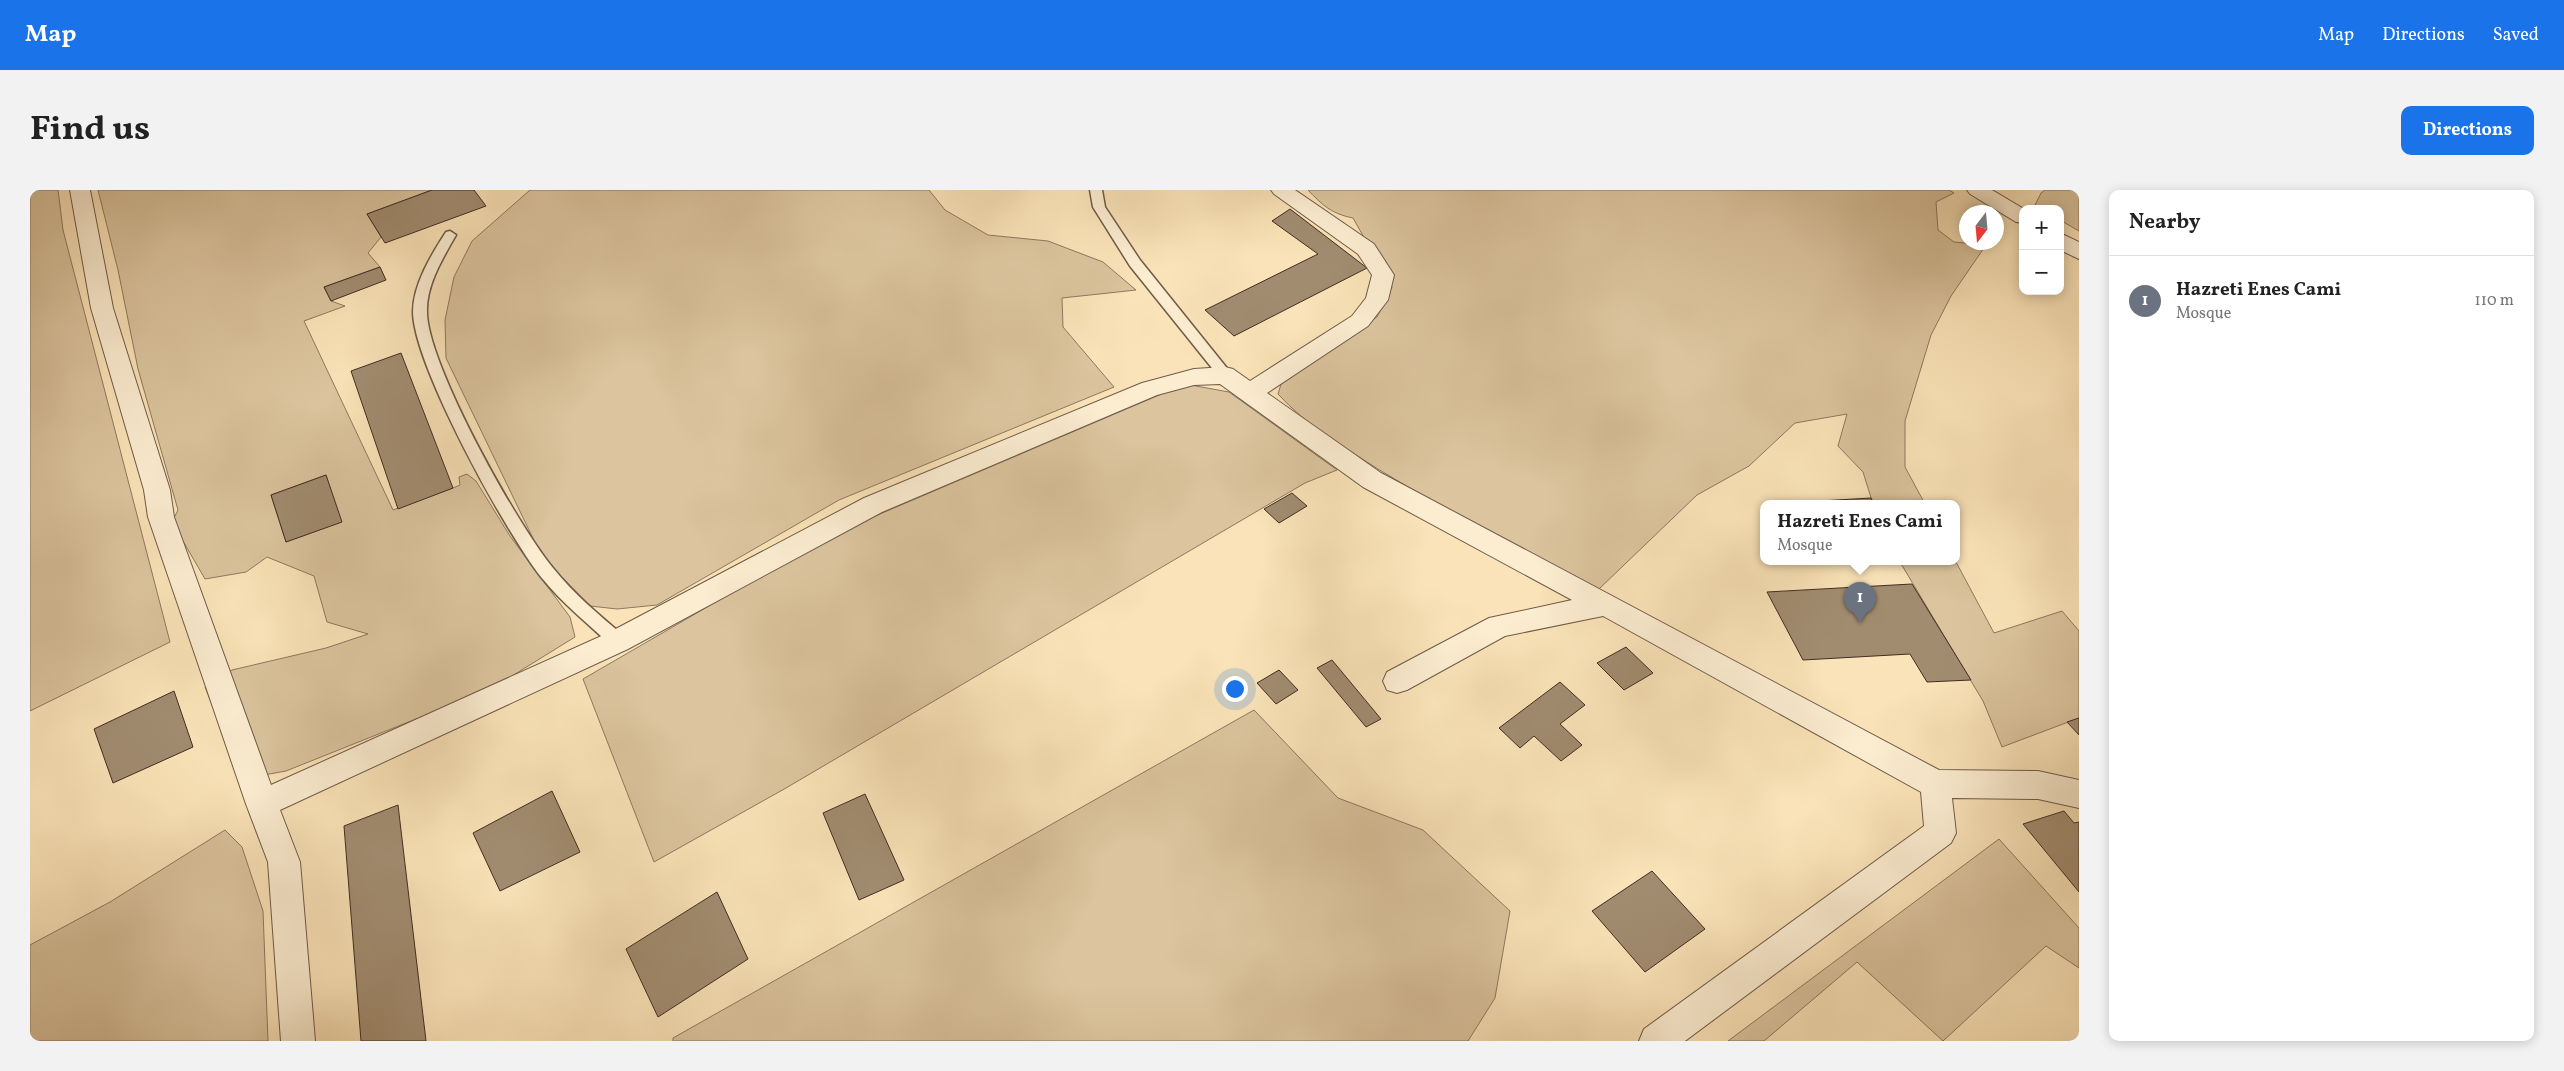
<!DOCTYPE html>
<html lang="en">
<head>
<meta charset="utf-8">
<style>
	:root { --surface:#fff; --page:#f2f2f2; --text:#222; --muted:#767676; --line:#e0e0e0; --accent:#1a73e8 }
	body { margin:0; font-family:Vollkorn,serif; background:var(--page); color:var(--text) }
	.controls { position:absolute; right:15px; top:15px; display:grid; overflow:hidden; border-radius:10px; box-shadow:0 2px 12px #0003 }
	.controls button { width:45px; height:45px; display:grid; place-items:center; padding:0; border:0; border-bottom:1px solid var(--line); background:var(--surface); color:var(--text); font:25px sans-serif }
	.compass { position:absolute; left:1929px; top:15px; width:45px; height:45px; border-radius:50%; background:var(--surface); box-shadow:0 2px 12px #0003; rotate:196deg }
	.you { position:absolute; left:1204px; top:498px; width:18px; height:18px; margin:-12px; border:4px solid #fff; border-radius:50%; background:#1a73e8; box-shadow:0 0 0 8px #1a73e833 }
	.badge { display:grid; place-items:center; width:32px; height:32px; border-radius:50%; background:var(--accent); color:#fff; font-size:16px; font-weight:700 }
	.pin { position:absolute; translate:-50% -41px; filter:drop-shadow(0 1px 2px #0008) }
	.pin::after { content:''; position:absolute; top:26px; width:18px; height:15px; background:inherit; clip-path:polygon(0 0,100% 0,50% 100%) }
	.popup { position:absolute; left:1730px; top:310px; width:200px; height:65px; box-sizing:border-box; display:grid; place-content:center; border-radius:10px; background:var(--surface); filter:drop-shadow(0 1px 4px #0005); font-size:16px; white-space:nowrap; color:var(--muted) }
	.popup b { font-size:19px; color:var(--text) }
	.popup::after { content:''; position:absolute; left:50%; top:100%; margin-left:-10px; border:10px solid transparent; border-top-color:var(--surface) }
	.list { margin:0; padding:0; list-style:none }
	h2 { display:flex; justify-content:space-between; align-items:center; height:65px; margin:0; padding:0 20px; font-size:21px }
	h2 small { font-size:16px; font-weight:400; color:var(--muted) }
	.list li { display:grid; grid-template-columns:32px 1fr auto; gap:15px; align-items:center; box-sizing:border-box; height:90px; padding:0 20px; border-top:1px solid var(--line) }
	.list b { display:block; font-size:19px; white-space:nowrap }
	.list p { margin:0; font-size:16px; white-space:nowrap; color:var(--muted) }
	.list em { font-size:16px; font-style:normal; color:var(--muted) }
	.map { position:relative; flex:none; width:2049px; height:851px; overflow:hidden; border-radius:10px }
	header { display:flex; align-items:center; gap:30px; box-sizing:border-box; height:70px; padding:0 25px; background:var(--accent); color:#fff }
	header strong { font-size:24px }
	nav { display:flex; gap:28px; margin-inline-start:auto; font-size:18px }
	.intro { display:flex; align-items:center; justify-content:space-between; box-sizing:border-box; height:120px; padding:0 30px }
	h1 { margin:0; font-size:35px }
	.button { padding:12px 22px; border-radius:10px; background:var(--accent); color:#fff; font-size:18px; font-weight:700 }
	main { display:flex; gap:30px; padding:0 30px }
	aside { flex:1; background:var(--surface); border-radius:10px; box-shadow:0 2px 12px #0003 }
	.map>svg:first-child { display:block }
</style>
</head>
<body>
<header>
<strong>Map</strong>
<nav><a>Map</a><a>Directions</a><a>Saved</a></nav>
</header>
<div class="intro"><h1>Find us</h1><a class="button">Directions</a></div>
<main>
<div class="map">
<svg width="2049" height="851" viewBox="0 0 2049 851">
	<rect width="100%" height="100%" fill="#fae3b8"/>
	<filter id="stains"><feTurbulence type="fractalNoise" baseFrequency=".004" numOctaves="4"/><feColorMatrix values="0 0 0 0 .2 0 0 0 0 .09 0 0 0 0 .02 0 0 0 .5 -.17"/></filter>
	<radialGradient id="worn" r=".72"><stop offset=".6" stop-color="#630" stop-opacity="0"/><stop offset="1" stop-color="#630" stop-opacity=".3"/></radialGradient>
	<!-- green -->
	<path fill="#dbc49e" stroke="#8e7860" fill-rule="evenodd" d="M0,0H28L33,40L140,452L0,521Z
		M68,0H402L337,24L351,47L338,63L350,77L294,97L301,111L315,116L274,131L363,320L423,298L430,295L429,287L437,284L446,291L480,346L540,427L545,447L477,489L401,523L256,581L234,585L193,542L175,497L202,480L296,458L338,444L297,432L284,386L237,367L216,382L175,389L142,332L148,320L108,179L88,80ZM296,285L311,332L256,352L241,305Z
		M500,0H899L915,20L958,45L1018,51L1073,72L1106,100L1032,108L1033,137L1084,197L809,310L627,415L587,419L560,416L512,367L416,168L415,130L424,87L442,51Z
		M1278,0H1919L1924,3L1906,12L1908,40L1924,52L1956,55L1921,106L1901,145L1875,231V277L1895,314H1843L1833,282L1808,256L1817,224L1765,233L1719,276L1667,305L1569,399C1495,360 1420,323 1348,279C1312,256 1276,235 1248,204L1253,188L1347,127L1362,97L1323,28C1302,24 1292,15 1278,0Z
		M2015,0H2049V41L2030,30V19H2003L2011,3Z
		M1155,194L1199,202L1307,280L1275,293L756,598L624,672L553,489L803,344Z
		M1870,372H1926L1964,443L2032,421L2049,441V528L1972,557L1953,511Z
		M1224,520L1308,608L1393,640L1480,721L1465,808L1438,851H643V848Z
		M195,640L212,657L233,721L238,851H0V755L80,712Z
		M1969,649L2049,738V778L2016,756L1913,851L1827,772L1734,851H1698Z"/>
	<!-- building -->
	<path fill="#a18c70" stroke="#412d22" d="M402,0H444L456,16L355,53L337,24Z
		M1260,19L1337,78L1204,146L1175,120L1288,64L1242,31Z
		M350,77L356,90L301,111L294,97Z
		M371,163L423,298L368,319L321,181Z
		M296,285L312,332L256,352L241,305Z
		M1262,303L1277,316L1249,333L1234,319Z
		M1841,308L1844,314H1792L1790,311Z
		M1882,394L1941,490L1897,492L1880,464L1773,470L1737,402Z
		M1596,457L1623,483L1594,500L1567,473Z
		M1302,470L1351,529L1336,537L1287,478Z
		M1249,480L1268,500L1246,514L1227,493Z
		M1530,492L1555,515L1530,534L1552,555L1531,571L1504,546L1490,558L1469,538Z
		M144,501L163,557L83,593L64,539Z
		M2049,528V545L2037,532Z
		M522,601L550,662L470,701L443,643Z
		M835,604L874,690L829,710L793,623Z
		M368,615L396,851H331L314,636Z
		M2034,621L2044,633L2049,632V702L1993,634Z
		M1622,681L1675,739L1615,782L1562,721Z
		M687,702L718,769L628,827L596,759Z"/>
	<g fill="none" stroke-linecap="round" stroke-linejoin="round">
		<defs>
			<path id="lane" d="M1060,0H1072L1075,17L1110,70L1200,182L1202,185L1200,188H1190L1100,76L1063,17Z
				M420,41L426,45C413,68 396,95 397,122C397,174 488,336 523,378C544,404 569,425 594,446L596,451L594,456L588,458L582,456C558,434 532,413 511,387C476,343 384,176 383,122C383,95 401,65 416,42Z"/>
			<path id="street" d="M40,0H60L83,118L140,300L144,327L241,595L578,443L834,308L1112,193L1164,179L1195,177L1203,179L1220,191L1322,126L1336,108L1342,85L1328,64L1244,4L1241,0H1265L1344,54L1364,85L1358,110L1338,136L1237,203L1351,283L1909,580L2008,581L2049,590V618L2008,609L1922,608L1926,643L1921,653L1655,851H1609L1614,839L1894,636L1891,602L1573,426L1475,446L1377,500L1367,503L1357,500L1353,491L1357,482L1459,428L1542,410L1333,297L1190,194L1164,195L1127,205L852,322L598,459L250,620L270,672L285,851H251L238,672L216,614L118,327L114,300L61,118Z
				M1937,0H1962L1994,19L1993,33L1986,32L1940,4Z
				M2030,43L2049,52V69L2030,60Z"/>
		</defs>
		<!-- lane casing -->
		<use href="#lane" stroke="#6f5a48" stroke-width="3"/>
		<!-- street casing -->
		<use href="#street" stroke="#6f5a48" stroke-width="2"/>
		<!-- lane -->
		<use href="#lane" fill="#fcedd1" fill-rule="evenodd"/>
		<!-- street -->
		<use href="#street" fill="#fcedd1" fill-rule="evenodd"/>
	</g>
	<rect width="100%" height="100%" filter="url(#stains)"/>
	<rect width="100%" height="100%" fill="url(#worn)"/>
</svg>
<div class="controls">
<button>+</button>
<button>−</button>
</div>
<svg class="compass" viewBox="-18 -18 36 36"><path d="M0-13l5 13h-10z" fill="#e53935"/><path d="M0 13l5-13h-10z" fill="#767676"/></svg>
<div class="you"></div>
<div class="pin badge" style="left:1830px;top:433px;background:#6b7280">1</div>
<div class="popup"><b>Hazreti Enes Cami</b>Mosque</div>
</div>
<aside>
<h2>Nearby<small></small></h2>
<ul class="list">
<li><span class="badge" style="background:#6b7280">1</span><div><b>Hazreti Enes Cami</b><p>Mosque</p></div><em>110 m</em></li>
</ul>
</aside>
</main>
</body>
</html>
